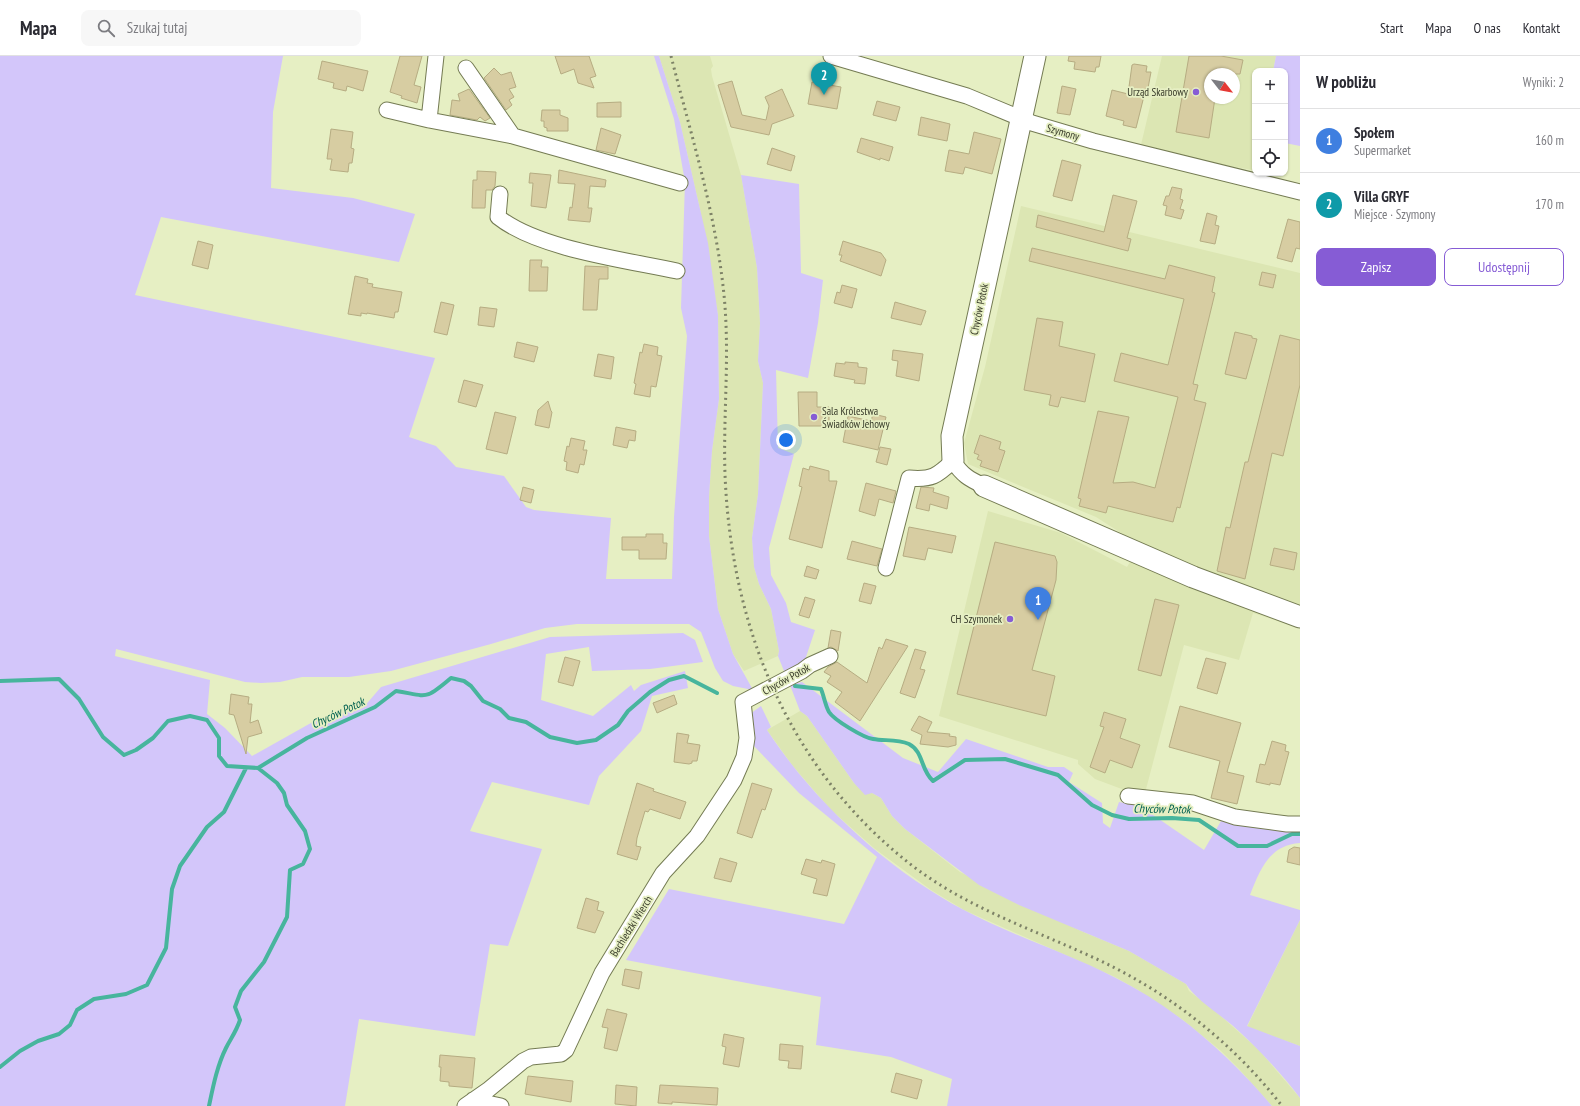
<!DOCTYPE html>
<html lang="pl">
<head>
<meta charset="utf-8">
<style>
	:root { --surface:#fff; --page:#f7f7f7; --text:#2b2b33; --muted:#7c7c81; --line:#e1e1e2; --accent:#865cd5 }
	body { margin:0; font-family:"PT Sans Narrow",sans-serif; background:var(--page); color:var(--text) }
	.controls { position:absolute; right:12px; top:12px; display:grid; overflow:hidden; border-radius:8px; box-shadow:0 1px 3px #0004 }
	.controls button { width:36px; height:36px; display:grid; place-items:center; padding:0; border:0; border-bottom:1px solid var(--line); background:var(--surface); color:var(--text); font:20px sans-serif }
	.compass { position:absolute; left:1204px; top:12px; width:36px; height:36px; border-radius:50%; background:var(--surface); box-shadow:0 1px 3px #0004; rotate:121deg }
	.you { position:absolute; left:786px; top:384px; width:14px; height:14px; margin:-10px; border:3px solid #fff; border-radius:50%; background:#1a73e8; box-shadow:0 0 0 6px #1a73e833 }
	.badge { display:grid; place-items:center; width:26px; height:26px; border-radius:50%; background:var(--accent); color:#fff; font-size:13px; font-weight:700 }
	.pin { position:absolute; translate:-50% -33px; filter:drop-shadow(0 1px 2px #0008) }
	.pin::after { content:''; position:absolute; top:21px; width:14px; height:12px; background:inherit; clip-path:polygon(0 0,100% 0,50% 100%) }
	.list { margin:0; padding:0; list-style:none }
	h2 { display:flex; justify-content:space-between; align-items:center; height:52px; margin:0; padding:0 16px; font-size:17px }
	h2 small { font-size:13px; font-weight:400; color:var(--muted) }
	.list li { display:grid; grid-template-columns:26px 1fr auto; gap:12px; align-items:center; box-sizing:border-box; height:64px; padding:0 16px; border-top:1px solid var(--line) }
	.list b { display:block; font-size:15px; white-space:nowrap }
	.list p { margin:0; font-size:13px; white-space:nowrap; color:var(--muted) }
	.list em { font-size:13px; font-style:normal; color:var(--muted) }
	.actions { display:flex; gap:8px; padding:12px 16px }
	.actions a { flex:1; padding:9px 0; border:1px solid var(--accent); border-radius:8px; text-align:center; font-size:14px; color:var(--accent) }
	.actions .main { background:var(--accent); color:#fff }
	.icon { flex:none; width:22px; height:22px; fill:none; stroke:currentColor; stroke-width:2; stroke-linecap:round; stroke-linejoin:round }
	.map { position:relative; flex:none; width:1300px; height:1050px; overflow:hidden }
	header { display:flex; align-items:center; gap:24px; box-sizing:border-box; height:56px; padding:0 20px; background:var(--surface); border-bottom:1px solid var(--line) }
	header strong { font-size:19px }
	nav { display:flex; gap:22px; margin-inline-start:auto; font-size:14px }
	.search { width:280px; height:36px; background:var(--page); display:flex; align-items:center; gap:10px; box-sizing:border-box; padding:0 14px; border-radius:8px; color:var(--muted); font-size:15px }
	main { display:flex }
	aside { flex:1; background:var(--surface) }
	.map>svg:first-child { display:block }
</style>
</head>
<body>
<header>
<strong>Mapa</strong>
<div class="search"><svg class="icon" aria-label="search" viewBox="0 0 24 24"><circle cx="10" cy="10" r="6"/><path d="M15 15l6 6"/></svg>Szukaj tutaj</div>
<nav><a>Start</a><a>Mapa</a><a>O nas</a><a>Kontakt</a></nav>
</header>
<main>
<div class="map">
<svg width="1300" height="1050" viewBox="0 0 1300 1050">
	<rect width="100%" height="100%" fill="#e6efc3"/>
	<!-- built -->
	<path fill="#dce6b3" fill-rule="evenodd" d="M659,0H710L713,10L711,13L712,20L741,119L757,212L760,267L758,305L763,327L758,438L752,482L754,511L759,528L771,553L779,595L778,600L744,615L733,598L718,553L709,480V441L712,395L719,343L718,259L700,153L680,66Z
		M1162,0H1276L1273,15H1255V100L1252,114L1140,93ZM1210,18H1234V42H1210Z
		M1021,150L1300,217V572L1253,557L1239,604L1184,589L1145,737L1127,735L1095,723L1078,708V704L939,660L988,455L1061,477L1127,511L1140,489L1096,461L968,408L964,387L985,311Z
		M800,655L807,660L854,727L868,737H872L881,742L892,760L905,773L960,816L1081,875L1129,895L1186,928L1189,935L1213,953L1259,994L1300,1042V1050H1272L1239,1013L1221,995L1183,964L1138,934L1115,921L964,854L931,834L875,793L830,753L792,709L767,674Z
		M1300,864V990L1247,971Z"/>
	<!-- green -->
	<path fill="#d3c6fa" d="M0,0H283L273,56L271,132L353,142L415,158L399,206L161,161L135,239L435,302L409,381L436,390L456,411L504,420L526,451L534,454L611,462L606,523H672L674,461L687,280L681,252L685,126L674,63L654,0H659L680,66L700,153L708,187L718,259L719,343L712,395L709,441V480L718,553L733,598L753,634L733,630L723,625L715,612L701,576L689,568H577L545,572L491,588L391,615L349,621H302L280,626L261,627L245,626L116,593L115,600L210,624L207,658L225,672L252,700L318,663L363,652L381,631L550,581L683,577L695,584L703,606L650,613L592,615L589,591L546,598L541,644L593,660L631,629L634,635L641,629L685,615L688,632L652,640L641,675L599,720L589,749L492,726L470,775L542,793L508,890L490,888L475,980L359,963L345,1050H0Z
		M1276,0H1300V90L1285,87V15H1273Z
		M741,119L799,128L801,217L823,224L818,267L808,322L776,314L778,392L794,398L769,492L771,519L786,547L791,566L815,574L802,613L786,620L778,600L779,595L771,553L759,528L754,511L752,482L758,438L763,327L758,305L760,267L757,212Z
		M802,626L903,702L938,716L966,683L1048,711H1064L1073,717L1069,726L1102,747L1103,767L1110,772L1119,746L1140,750L1204,794L1221,765L1288,775H1300V787C1269,789 1260,814 1250,839L1300,854V864L1247,970L1300,990V1042C1280,1016 1257,991 1232,969C1219,958 1194,942 1186,928L1129,895L1019,849L979,829L905,773L892,760L881,742L872,737L865,739L854,727L807,660L800,655L790,629Z
		M761,650L771,671L767,674C814,746 888,814 964,854C1013,880 1065,896 1114,921C1176,952 1227,997 1272,1050H947L952,1023L891,1001L816,989L821,941L626,904L669,833L844,868L877,801L799,737L753,689L750,658Z"/>
	<g fill="none" stroke-linecap="round" stroke-linejoin="round">
		<!-- stream -->
		<path stroke="#47b59d" stroke-width="4" d="M0,625L59,623L79,643L103,681L124,699L136,694L153,682L168,665L190,660L207,664L219,682V700L227,710L258,712L307,682L375,651L396,635C428,640 424,645 451,622L464,625L471,630L483,645L500,653L509,662L526,666L550,681L577,687L596,684L618,669L628,655L650,636L669,624L684,620L717,637
			M795,630L821,633C824,640 825,649 829,656C834,664 864,682 873,683C885,685 897,683 909,688C924,696 920,713 933,725L965,704L1005,703L1058,719L1092,749L1112,759L1129,763L1172,762L1199,764L1238,790H1267L1292,778H1300
			M0,1011L20,995L38,985L59,978L70,969L77,954L94,943L126,938L147,929L166,892L172,833L180,810L207,771L224,756L246,712
			M209,1050C213,1031 217,1010 226,992C231,982 236,976 240,964L235,951L241,935L264,906L287,861L290,814L303,808L310,793L305,775L287,749L284,737L277,727L258,712"/>
	</g>
	<!-- building -->
	<path fill="#d7cda2" stroke="#b6ac82" d="M400,0H422L414,29L421,31L417,47L401,42L402,40L390,36Z
		M555,0H589L596,20L590,22L594,32L578,27L574,13L561,18Z
		M1069,0H1101L1099,11H1096L1095,16L1074,13L1075,6L1068,5Z
		M1189,0H1221L1243,4L1240,18H1210V42H1215L1209,82L1176,76Z
		M322,5L368,15L363,35L347,30L346,35L333,32L334,27L318,23Z
		M1134,8L1147,10L1146,16H1151L1148,32H1146L1136,72L1123,69L1124,65L1106,60L1112,34L1128,38L1132,9Z
		M494,12L501,19L511,16L516,31L509,33L514,41L509,44L512,49L506,54L484,22Z
		M732,25L742,59L766,64L769,50L765,41L782,33L794,60L772,68L769,79L731,71L718,29Z
		M812,26L841,31L837,53L808,48Z
		M1062,30L1076,33L1070,59L1057,57Z
		M469,33L490,62L485,65L480,61L477,64L450,59L452,44L460,45L458,38Z
		M877,45L900,51L896,65L873,59Z
		M621,46V61H597V47Z
		M542,54H560V59L568,62V75H547V72L544,71V65H541Z
		M921,61L950,68L947,85L918,79Z
		M601,72L621,79L615,98L596,94Z
		M331,73L353,76L351,92L354,93L352,107H349L348,116L330,114L332,103H327Z
		M974,76L1001,83L992,118L965,111L963,118L945,115L949,94L969,98Z
		M861,82L893,91L889,105L880,102V104L857,96Z
		M772,92L795,100L791,115L767,108Z
		M1062,104L1081,109L1072,145L1053,140Z
		M559,114L606,124L605,131L590,130L588,152H592L590,166L568,164L570,151L572,152L575,128L558,127Z
		M477,115L496,116L495,130L492,134H486L485,152H472L473,124H477Z
		M530,117L551,119L546,152L531,150L533,127H529Z
		M1172,131L1182,133L1180,143L1183,144L1180,153L1184,154L1181,163L1165,159L1167,150L1163,149L1166,140H1169Z
		M1113,139L1137,145L1127,182L1131,183L1128,195L1036,171L1038,159L1104,176Z
		M1207,157L1217,160L1215,169L1219,170L1215,188L1200,185Z
		M1288,163L1300,166V193L1296,192L1292,206L1277,202Z
		M198,185L213,189L208,213L192,209Z
		M843,185L881,197L886,204L881,220L840,205L842,199H839Z
		M1032,192L1165,223L1169,209L1215,221L1212,236L1215,237L1193,328L1198,329L1194,344L1206,347L1180,452L1177,451L1173,466L1108,450L1106,457L1079,450L1081,443L1078,442L1098,355L1129,361L1113,427L1133,426L1155,432L1178,341L1114,325L1121,297L1168,309L1184,243L1029,205Z
		M530,204H542L541,211H548L547,235H529Z
		M585,210L608,211V223H599L597,254H583Z
		M1262,216L1276,219L1273,232L1259,229Z
		M355,220L368,223L367,227L373,228L372,231L402,236L398,256H395L394,262L367,257V258L361,257V260L348,258Z
		M842,229L857,233L852,252L834,247L837,236L840,237Z
		M441,246L454,249L447,279L434,276Z
		M895,246L926,255L921,269L891,262Z
		M480,251L497,253L494,271L478,269Z
		M1037,262L1063,266L1059,290L1095,298L1085,346L1061,341L1058,351L1049,349L1051,339L1024,334Z
		M1235,276L1252,280V282L1257,283L1246,323L1225,318Z
		M1280,279L1300,284V329L1283,400L1272,397L1245,523L1217,515L1226,471L1230,472L1245,406H1248Z
		M517,286L538,291L534,306L514,301Z
		M644,288L658,291L657,299L662,300L656,331L651,330L650,341L634,338L636,328L634,327L640,296L642,297Z
		M893,294L923,298L919,325L896,320L898,305L892,304Z
		M598,298L614,301L611,323L594,320Z
		M845,306L858,307V311L867,312L865,328L854,327L855,324L834,320L836,307L845,308Z
		M464,324L483,329L476,351L458,346Z
		M798,336H817V351H829V370H799Z
		M548,345L551,355L552,356L549,372L535,369L538,354Z
		M495,356L516,361L507,398L486,393Z
		M873,358L886,361L878,394L843,386L848,360L871,365Z
		M616,371L636,375L635,385L629,384L627,392L613,389Z
		M980,379L1001,386L999,393L1005,395L998,416L980,410L982,405L977,403L979,399L974,397Z
		M571,382L585,385L583,394H587L584,409L580,408L578,417L566,414L567,406L564,405L567,390L569,391Z
		M880,391L891,393L887,409L876,406Z
		M810,410L829,415V425H837L822,492L789,483L802,431L799,430L803,412L809,414Z
		M866,427L896,435L893,447L879,443L875,460L859,455Z
		M523,431L534,434L531,447L520,444Z
		M921,431L934,432L933,436L949,441L947,453L930,448L929,455L916,452Z
		M909,471L956,480L952,497L928,492L925,504L903,500Z
		M646,478H663V487H667L666,503H639V494H622V481H646Z
		M852,485L882,493L877,510L847,503Z
		M995,486L1055,500L1057,506L1056,524L1032,614L1055,620L1046,660L957,638Z
		M1274,492L1297,497L1294,514L1270,509Z
		M807,510L819,514L816,523L804,520Z
		M864,527L876,530L871,548L859,545Z
		M805,541L815,544L809,562L799,559Z
		M1155,543L1179,549L1161,620L1138,614Z
		M831,574L841,576L838,595L831,591L828,592Z
		M886,583L908,590L860,665L835,646L842,636L827,626L831,620L824,616L828,611L837,606L867,627L879,591L882,593Z
		M915,593L926,596L920,613L925,614L915,642L900,637Z
		M565,601L580,605L573,630L558,626Z
		M1206,602L1226,607L1217,638L1197,632Z
		M231,638L249,641L248,648H252L250,667L258,664L262,677L248,681L246,698L234,659L229,658Z
		M674,639L677,648L657,657L653,647Z
		M1180,650L1241,667L1227,716L1244,720L1237,748L1211,742L1220,705L1169,691Z
		M1104,656L1126,663L1120,682L1140,689L1132,712L1110,704L1105,717L1090,711L1104,671L1100,670Z
		M919,660L932,666L927,676L950,678L949,680L956,681V689L948,691L920,688L922,679L911,674Z
		M677,677L689,679L687,687L700,689L697,705H692V707L689,708L674,706Z
		M1272,685L1286,689L1285,695L1289,696L1280,729L1270,727V729L1256,726L1260,708L1265,709Z
		M637,727L654,733L653,735L686,746L680,763L650,753L648,756L645,755L637,782L636,790L641,791L637,804L617,798Z
		M752,727L772,733L765,754L762,753L752,782L737,777Z
		M1294,791L1300,792V809L1287,806L1289,794Z
		M720,802L737,807L731,826L714,822Z
		M806,803L821,807L822,804L835,808L827,840L813,837L817,823L801,818Z
		M586,842L599,846L597,854L604,856L595,877L577,872Z
		M625,913L642,916L639,933L622,929Z
		M607,953L627,958L617,995L604,992L608,972L602,971Z
		M724,978L744,982L739,1011L723,1008L726,991L722,990Z
		M780,988L803,990L801,1013L788,1012L789,1005L779,1004Z
		M440,999L475,1002L472,1032L449,1030V1026L440,1025L441,1011H439Z
		M896,1017L922,1024L917,1043L891,1036Z
		M528,1020L573,1025L571,1046L525,1038Z
		M616,1029L637,1031L636,1050L615,1048Z
		M660,1029L718,1032L717,1049L672,1046V1048L658,1047Z"/>
	<g fill="none" stroke-linecap="round" stroke-linejoin="round">
		<defs>
			<path id="street" d="M831,0L967,40L1032,67L1093,85L1300,136
				M466,12L513,80
				M387,54L429,64L513,80L680,127
				M429,64L436,0
				M500,138L498,161C538,193 626,204 677,215
				M886,512L909,422C932,424 937,420 953,405C962,419 969,423 984,430
				M1128,740L1193,747L1235,761L1287,768H1300
				M473,1044L501,1050
				M465,1050L488,1034L523,1005L531,1001L561,998L566,994L602,917L663,817L697,780L734,724L744,701L747,682L743,646L802,615L810,609L830,600"/>
			<path id="secondary" d="M953,405L952,380L1035,0
				M984,430L1193,521L1300,561"/>
		</defs>
		<!-- street casing -->
		<use href="#street" stroke="#747b53" stroke-width="17"/>
		<!-- secondary casing -->
		<use href="#secondary" stroke="#747b53" stroke-width="23"/>
		<!-- street -->
		<use href="#street" stroke="#fff" stroke-width="15"/>
		<!-- secondary -->
		<use href="#secondary" stroke="#fff" stroke-width="21"/>
		<!-- rail -->
		<path stroke="#7d8267" stroke-width="3" stroke-dasharray="2 4" stroke-linecap="butt" d="M671,0C691,79 716,158 724,239C730,299 723,359 725,418C731,572 789,715 914,811C971,854 1038,875 1103,906C1172,939 1235,989 1282,1050"/>
	</g>
	<!-- markers -->
	<g fill="#865cd5" stroke="#e6efc3" stroke-width="1.5">
		<circle cx="1196" cy="36" r="4"/>
		<circle cx="814" cy="361" r="4"/>
		<circle cx="1010" cy="563" r="4"/>
	</g>
	<g text-anchor="middle" stroke-width="3.5" stroke-linejoin="round" paint-order="stroke">
		<!-- poi labels -->
		<g font-size="11" fill="#373a29" stroke="#e6efc3" text-anchor="end">
			<text x="1188" y="40">Urząd Skarbowy</text>
			<text x="822" y="359" text-anchor="start">Sala Królestwa<tspan x="822" dy="13">Świadków Jehowy</tspan></text>
			<text x="1002" y="567">CH Szymonek</text>
		</g>
		<!-- street labels -->
		<g font-size="11" fill="#373a29" stroke="#e6efc3">
			<text transform="translate(1063 76) rotate(16)" y="4">Szymony</text>
			<text transform="translate(979 253) rotate(-78)" y="4">Chyców Potok</text>
			<text transform="translate(786 623) rotate(-29)" y="4">Chyców Potok</text>
			<text transform="translate(631 870) rotate(-58)" y="4">Bachledzki Wierch</text>
		</g>
		<!-- water labels -->
		<g font-size="12" font-style="italic" fill="#006050" stroke="#e6efc3">
			<text transform="translate(338 657) rotate(-25)" y="4">Chyców Potok</text>
			<text transform="translate(1162 753) rotate(1)" y="4">Chyców Potok</text>
		</g>
	</g>
</svg>
<div class="controls">
<button>+</button>
<button>−</button>
<button><svg class="icon" aria-label="locate" viewBox="0 0 24 24"><circle cx="12" cy="12" r="6"/><path d="M12 2v4M12 18v4M2 12h4M18 12h4"/></svg></button>
</div>
<svg class="compass" viewBox="-18 -18 36 36"><path d="M0-13l5 13h-10z" fill="#e53935"/><path d="M0 13l5-13h-10z" fill="#7c7c81"/></svg>
<div class="you"></div>
<div class="pin badge" style="left:1038px;top:564px;background:#3f7fe0">1</div>
<div class="pin badge" style="left:824px;top:39px;background:#0f9aa8">2</div>
</div>
<aside>
<h2>W pobliżu<small>Wyniki: 2</small></h2>
<ul class="list">
<li><span class="badge" style="background:#3f7fe0">1</span><div><b>Społem</b><p>Supermarket</p></div><em>160 m</em></li>
<li><span class="badge" style="background:#0f9aa8">2</span><div><b>Villa GRYF</b><p>Miejsce · Szymony</p></div><em>170 m</em></li>
</ul>
<div class="actions"><a class="main">Zapisz</a><a>Udostępnij</a></div>
</aside>
</main>
</body>
</html>
